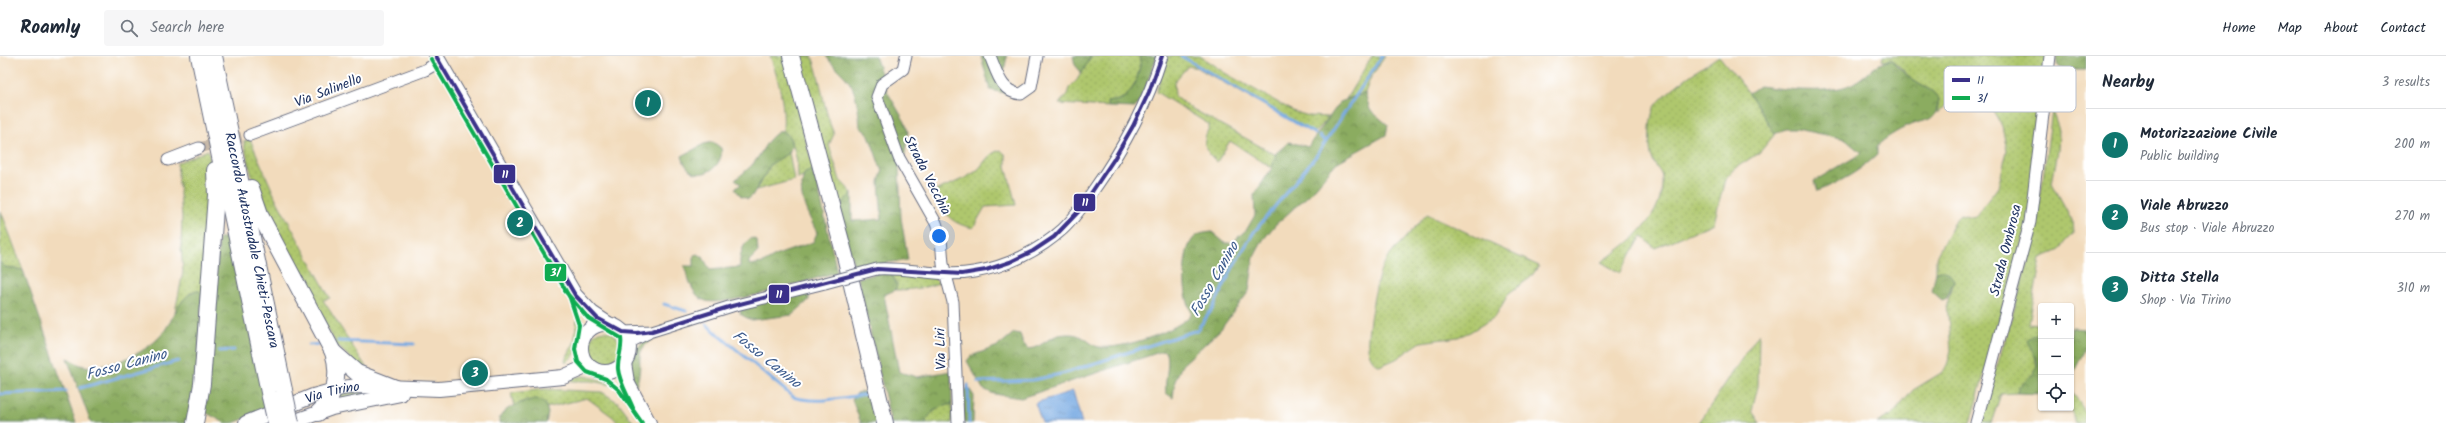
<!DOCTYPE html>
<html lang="en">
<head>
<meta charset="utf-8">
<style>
	:root { --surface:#fff; --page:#f6f6f7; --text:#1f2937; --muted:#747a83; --line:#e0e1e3; --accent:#0f766e }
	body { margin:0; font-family:Kalam,sans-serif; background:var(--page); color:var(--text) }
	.controls { position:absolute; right:12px; bottom:12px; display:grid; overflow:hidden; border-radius:4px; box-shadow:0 1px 3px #0004 }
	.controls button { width:36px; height:36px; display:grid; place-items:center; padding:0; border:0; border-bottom:1px solid var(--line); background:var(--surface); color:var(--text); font:20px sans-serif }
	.you { position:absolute; left:939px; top:180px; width:14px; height:14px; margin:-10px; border:3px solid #fff; border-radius:50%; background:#1a73e8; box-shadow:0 0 0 6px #1a73e833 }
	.badge { display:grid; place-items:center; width:26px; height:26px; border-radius:50%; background:var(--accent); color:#fff; font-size:13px; font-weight:700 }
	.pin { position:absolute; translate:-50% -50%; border:2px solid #fff; box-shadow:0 1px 4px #0006 }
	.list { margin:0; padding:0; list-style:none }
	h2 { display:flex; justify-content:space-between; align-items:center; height:52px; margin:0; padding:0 16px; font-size:17px }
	h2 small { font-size:13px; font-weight:400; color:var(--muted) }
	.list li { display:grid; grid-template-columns:26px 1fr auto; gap:12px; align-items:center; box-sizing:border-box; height:72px; padding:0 16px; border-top:1px solid var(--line) }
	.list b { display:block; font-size:15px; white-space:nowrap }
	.list p { margin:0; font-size:13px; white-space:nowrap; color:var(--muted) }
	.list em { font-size:13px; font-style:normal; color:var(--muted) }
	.icon { flex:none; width:22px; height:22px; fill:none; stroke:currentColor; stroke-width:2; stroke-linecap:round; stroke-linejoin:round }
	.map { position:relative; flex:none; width:2086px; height:367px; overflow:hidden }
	header { display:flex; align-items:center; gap:24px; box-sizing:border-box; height:56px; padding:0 20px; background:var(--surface); border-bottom:1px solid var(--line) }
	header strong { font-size:19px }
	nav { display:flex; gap:22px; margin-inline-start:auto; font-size:14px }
	.search { width:280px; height:36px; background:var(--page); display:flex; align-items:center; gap:10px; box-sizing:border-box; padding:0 14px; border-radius:4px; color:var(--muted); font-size:15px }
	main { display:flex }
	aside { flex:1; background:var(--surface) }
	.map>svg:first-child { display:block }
</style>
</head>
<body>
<header>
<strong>Roamly</strong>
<div class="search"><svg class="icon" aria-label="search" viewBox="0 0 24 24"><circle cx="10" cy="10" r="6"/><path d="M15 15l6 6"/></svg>Search here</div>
<nav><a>Home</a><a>Map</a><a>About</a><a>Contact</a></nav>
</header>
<main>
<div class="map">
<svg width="2086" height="367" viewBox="0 0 2086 367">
	<defs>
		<pattern id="grass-dots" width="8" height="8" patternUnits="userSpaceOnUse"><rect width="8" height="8" fill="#afc76d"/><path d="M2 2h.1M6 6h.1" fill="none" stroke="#96ab61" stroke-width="1.8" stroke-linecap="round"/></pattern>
		<pattern id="forest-crowns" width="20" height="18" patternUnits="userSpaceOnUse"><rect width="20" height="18" fill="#8bac60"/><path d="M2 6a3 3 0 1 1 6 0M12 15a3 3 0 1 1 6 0" fill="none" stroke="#718c52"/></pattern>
		<pattern id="water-ripples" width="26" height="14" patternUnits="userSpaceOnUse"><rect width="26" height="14" fill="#76a9e2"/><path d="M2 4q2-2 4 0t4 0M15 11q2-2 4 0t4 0" fill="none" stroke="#608aba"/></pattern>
	</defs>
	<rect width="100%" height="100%" fill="#fff"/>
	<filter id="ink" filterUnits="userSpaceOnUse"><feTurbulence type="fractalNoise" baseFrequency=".025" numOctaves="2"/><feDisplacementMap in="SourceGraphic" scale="8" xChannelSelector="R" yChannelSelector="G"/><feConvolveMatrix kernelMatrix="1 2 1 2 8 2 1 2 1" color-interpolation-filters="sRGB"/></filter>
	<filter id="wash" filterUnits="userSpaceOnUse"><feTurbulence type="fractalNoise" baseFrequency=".012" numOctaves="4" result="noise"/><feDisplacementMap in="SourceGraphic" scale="16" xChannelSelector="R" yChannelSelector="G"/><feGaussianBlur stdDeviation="0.9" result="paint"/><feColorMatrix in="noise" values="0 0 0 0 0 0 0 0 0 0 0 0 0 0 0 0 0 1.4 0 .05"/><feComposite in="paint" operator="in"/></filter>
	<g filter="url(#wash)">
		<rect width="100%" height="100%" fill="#f2dbbc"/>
		<!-- grass -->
		<path fill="url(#grass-dots)" stroke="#657b66" d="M770,0H784L814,116L805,117L803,121L798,123C798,109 795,83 783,74C785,49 779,24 770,0Z
			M798,0H812C822,26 823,53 834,78L829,89L840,124L852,137L838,151Z
			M1091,0H1141C1140,14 1136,34 1123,42C1119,45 1112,45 1107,46L1109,51L1059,48L1067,38L1069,32L1077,24Z
			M1167,0H1200L1225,17L1295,56L1309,60L1329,61L1314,78L1198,12L1188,10L1174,26L1175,40L1189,51L1276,99L1272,112L1230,85L1217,106C1203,93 1202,86 1210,69L1156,36Z
			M1372,0H1385L1370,23L1365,37L1346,43Z
			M1719,0L1749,37L1775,78L1760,96L1734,113L1725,123L1714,167L1655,192L1642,180L1620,217L1601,206C1630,188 1665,160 1662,121C1661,116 1656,111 1653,105C1648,95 1649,66 1653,55C1659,38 1704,10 1719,0Z
			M1883,0H2048L2028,166L1970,367H1877L1893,358L1913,334L1941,317L1947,310L1951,294L1947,248L1954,224L1940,214L1936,216V201L1955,164L1960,159L1974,162L1998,131L2007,95L2002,70L1989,48L1979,42L1959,38L1937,57L1939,43L1932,35L1913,25L1898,9L1891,4L1882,5Z
			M2052,55L2059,74L2058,95L2052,127L2072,164L2073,178L2058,195L2041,202L2029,268L2041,269V276L2032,280L2037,312L2033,319L2018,334L2017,337L2001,338L1991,367H1980L2029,204L2042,130Z
			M250,83L276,143L330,242L323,244L368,314L362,312L337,290L256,136L244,89V85Z
			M208,94L211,109L205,241L199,235C187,235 182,247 175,256L183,216L181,191L182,160L177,107Z
			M1001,94L1006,99V110L1016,149L985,151L973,172C949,167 944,158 935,135C948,129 963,124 975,116C985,108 987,97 1001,94Z
			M789,96L794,124L756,134L771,108Z
			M0,155H1L23,214L5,211L0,206Z
			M1427,158L1539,210L1530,222L1509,237L1495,261L1470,276L1458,281L1421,286L1396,303L1380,310C1372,306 1368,299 1368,290C1366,279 1377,218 1383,209C1395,191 1413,174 1427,158Z
			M891,217L933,221L939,227C925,232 911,234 895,234L897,229Z
			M579,262C584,273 576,285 576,297L566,307L565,304L574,287L577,264Z
			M588 291a16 16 0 1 1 32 0a16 16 0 1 1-32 0Z
			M1759,277L1758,330L1752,355L1760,367H1699Z
			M584,320L609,326L611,329L591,325H569L575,321Z
			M389,333L332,349L337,337Z
			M545,333L602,336L619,347L634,367H618L613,361L587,342L546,352L545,347L526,344L514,351L511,337Z
			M2071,334L2086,357L2084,367H2076L2070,352Z
			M952,348V367H926V364C933,354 940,350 952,348Z"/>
		<!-- forest -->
		<path fill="url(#forest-crowns)" stroke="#536e5f" d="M826,0H875L888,37L905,66L908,76L905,98L899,110L901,162L908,204L854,211L838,151L852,137V165L882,163L879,126L882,116L869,79L860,71C858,53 858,35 845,21C839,14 831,8 826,0Z
			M981,0H1007L1001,30L1009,38L990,34Z
			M1073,0H1091L1082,17L1075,9Z
			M1141,0H1157L1142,41L1135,52L1109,51L1107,46C1111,45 1118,45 1122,43C1136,35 1140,14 1141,0Z
			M2058,0H2086V14H2066L2057,9Z
			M1891,4L1913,25L1932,35L1939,43C1935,69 1928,61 1908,70C1897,75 1885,82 1877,90V99C1860,115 1839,127 1817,135L1814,125L1862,97L1846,83L1797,73H1785L1775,78L1749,37L1759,30C1784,33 1823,38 1847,30C1864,24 1875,6 1891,4Z
			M1365,37L1370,54L1388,69L1386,79L1336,107L1310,138L1275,169L1263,184L1254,201L1249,235L1221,273L1182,309L1175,325L1173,342L1166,337C1164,323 1170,311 1167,297L1163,295L1021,342L994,338L983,333L967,305L971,300L998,290L1014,277L1020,278L1023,287L1028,293C1044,292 1048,278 1067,278C1085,277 1090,290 1099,291C1120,294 1180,275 1192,257C1183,241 1181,200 1192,184C1197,177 1204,177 1212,176L1225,187H1232L1247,173L1255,159L1254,139L1272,112L1276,97L1289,86L1308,91L1340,46Z
			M783,74L790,82L792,90L787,98L771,108L752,140L748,143L741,140L735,133L741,128L735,124C741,119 747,114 752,109C763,97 767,79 783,74Z
			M713,86L721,92C726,113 690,133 682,100L704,88Z
			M812,114L818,131L837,216C814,223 725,251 706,245C692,241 688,221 684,210H694V199L698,198L703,201L710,214L740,211C739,201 742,187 752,182L757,184L758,196L749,205V209L763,207L777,199L813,186L817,177C808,157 795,139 805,117Z
			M230,181L268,354L233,367H225L205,356L219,182Z
			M0,206L5,211L23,214L76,367H0Z
			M1940,214L1948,216L1954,224L1947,242L1942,244L1932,235L1936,216Z
			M886,216L891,217L897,229L895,234L884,239L899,316L917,321L951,315L952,348C940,350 933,354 926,364V367H891L858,222Z
			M809,234V244L792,259L751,264L740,258L741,252Z
			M194,235H199L202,238L197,321L188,367H91L67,302C72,304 78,309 84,310C109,314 152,295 165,274C174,261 179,243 194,235Z
			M2071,272L2086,273V291L2071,322Z
			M2041,276V338L2017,337C2018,323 2039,322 2037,306C2036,298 2029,293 2027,285L2032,280Z
			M666,277C626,294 647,302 636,330C620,301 638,284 666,277Z
			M968,331L974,340L973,367H964L963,337Z
			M871,334L876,367H861L852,344L857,337Z
			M537,343L545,347L548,357L546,367H499C498,352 526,344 537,343Z"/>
		<!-- water -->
		<path fill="url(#water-ripples)" stroke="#486ca0" d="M1073,335L1082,367H1042L1035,347Z"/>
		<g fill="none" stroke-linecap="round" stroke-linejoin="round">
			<!-- stream -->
			<path stroke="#76a9e2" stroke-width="3" d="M1181,0L1315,78
				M1319,80L1326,85
				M664,248L686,255
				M706,268L793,341C816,348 843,342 867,338
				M338,285L414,288
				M309,289L322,288
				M219,295L234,294
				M978,326L1033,324L1065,317L1197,274L1213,252L1234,209L1254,176L1316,100L1382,0
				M968,329L969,367
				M80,332L178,305
				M0,338L66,335"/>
		</g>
	</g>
	<g filter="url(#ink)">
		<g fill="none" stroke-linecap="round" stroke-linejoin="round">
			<!-- minor-tunnel -->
			<path stroke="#c7b9a9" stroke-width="11" stroke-dasharray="11 5.5" stroke-linecap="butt" d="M199,92L250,79"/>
			<defs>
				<path id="minor" d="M906,0L903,13L882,28L877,41L899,102L936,167L941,182L943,208L953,246L958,367
					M990,0C997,16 1001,37 1021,38L1031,31L1037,0
					M250,79L425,14L439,6
					M168,104L199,92
					M877,213C909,211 942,222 974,216C1006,211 1039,195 1063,173C1075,162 1084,148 1093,135C1123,93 1147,49 1162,0
					M623,276L652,275L732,250L825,227
					M628,287L648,277
					M1976,367L2030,166L2050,0"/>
				<g id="major">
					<path d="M436,0L575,239L592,257L607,267"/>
					<circle cx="605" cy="292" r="24"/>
					<path d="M624,307L627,326L649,367"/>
					<path id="s1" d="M246,367L313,340L342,332L358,330L439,333L563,321L588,310"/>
					<path d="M290,367L332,352L401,338"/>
				</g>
				<g id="highway">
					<path d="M199,0L270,341"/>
					<path id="s2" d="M214,0L284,334"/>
					<path d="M791,0L845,200L885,367"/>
					<path d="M251,132L261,161L333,296C340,317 336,341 318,357"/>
					<path d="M333,296L357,317L398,333"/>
					<path d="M195,367L202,328L216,139L215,114"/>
				</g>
			</defs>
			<!-- minor casing -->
			<use href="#minor" stroke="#666b7f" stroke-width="13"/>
			<!-- major casing -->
			<use href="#major" stroke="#666b7f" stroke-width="16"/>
			<!-- highway casing -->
			<use href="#highway" stroke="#666b7f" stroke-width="18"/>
			<!-- minor -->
			<use href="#minor" stroke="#fff" stroke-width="11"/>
			<!-- major -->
			<use href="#major" stroke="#fff" stroke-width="14"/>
			<!-- highway -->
			<use href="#highway" stroke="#fff" stroke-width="16"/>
			<defs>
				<path id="minor-bridge" d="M825,227L877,213"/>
				<path id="highway-bridge" d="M284,334L291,367
					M270,341L276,367"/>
			</defs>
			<!-- minor-bridge casing -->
			<use href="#minor-bridge" stroke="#666b7f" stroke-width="13" stroke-linecap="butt"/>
			<!-- highway-bridge casing -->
			<use href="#highway-bridge" stroke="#666b7f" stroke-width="18" stroke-linecap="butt"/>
			<!-- minor-bridge -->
			<use href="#minor-bridge" stroke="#fff" stroke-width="11"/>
			<!-- highway-bridge -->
			<use href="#highway-bridge" stroke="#fff" stroke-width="16"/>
			<defs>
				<path id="bus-1" d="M436,0L575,239L597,262L623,276L637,277L652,275L732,250L877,213L962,218L986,214L1010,206L1033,195L1054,181L1079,155L1114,103L1133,70L1149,36L1162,0"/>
				<path id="bus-2" d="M431,3L570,242L579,269L575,293L578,306L587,316L606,323L619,334L642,367
					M565,235L588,262L621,282C623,294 617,302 618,313C619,326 629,341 633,352"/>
			</defs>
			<!-- bus-1 casing -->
			<use href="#bus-1" stroke="#fff" stroke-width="7"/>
			<!-- bus-2 casing -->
			<use href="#bus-2" stroke="#fff" stroke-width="7"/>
			<!-- bus-1 -->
			<use href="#bus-1" stroke="#3a3089" stroke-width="4"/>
			<!-- bus-2 -->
			<use href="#bus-2" stroke="#10ab51" stroke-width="4"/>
		</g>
	</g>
	<g text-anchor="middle" stroke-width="4" stroke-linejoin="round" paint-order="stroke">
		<!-- street labels -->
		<g font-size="14" fill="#1b2f5e" stroke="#fff">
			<text transform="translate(328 34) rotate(-21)" y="5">Via Salinello</text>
			<text transform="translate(928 119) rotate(63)" y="5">Strada Vecchia</text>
			<text dy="5" stroke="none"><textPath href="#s2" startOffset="188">Raccordo Autostradale Chieti-Pescara</textPath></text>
			<text transform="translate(2005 194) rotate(-76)" y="5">Strada Ombrosa</text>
			<text transform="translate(940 293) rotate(-92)" y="5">Via Liri</text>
			<text dy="5" stroke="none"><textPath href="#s1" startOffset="92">Via Tirino</textPath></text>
		</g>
		<!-- water labels -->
		<g font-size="15" font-style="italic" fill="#3b5a8c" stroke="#fff">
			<text transform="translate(1214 223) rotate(-60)" y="5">Fosso Canino</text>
			<text transform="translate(767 303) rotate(39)" y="5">Fosso Canino</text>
			<text transform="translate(126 308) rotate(-15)" y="5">Fosso Canino</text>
		</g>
	</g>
	<!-- legend -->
	<rect x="1944" y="10" width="132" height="46" rx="6" fill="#fff" stroke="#bbc1cf" stroke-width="1"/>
	<rect x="1952" y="22" width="18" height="4" fill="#3a3089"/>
	<rect x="1952" y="40" width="18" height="4" fill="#10ab51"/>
	<g font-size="11" fill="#1b2f5e">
		<text x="1977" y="28">11</text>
		<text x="1977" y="46">3/</text>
	</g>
	<g stroke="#fff" stroke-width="1.5">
		<rect x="493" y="108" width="23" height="20" rx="4" fill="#3a3089"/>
		<rect x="1073" y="137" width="23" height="19" rx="4" fill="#3a3089"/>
		<rect x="544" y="207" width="23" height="19" rx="4" fill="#10ab51"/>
		<rect x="768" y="228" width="22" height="20" rx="4" fill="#3a3089"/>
	</g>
	<g font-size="11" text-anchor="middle" font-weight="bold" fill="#fff">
		<text x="505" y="122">11</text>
		<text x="1085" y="150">11</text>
		<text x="555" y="220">3/</text>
		<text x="779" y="242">11</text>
	</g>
</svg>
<div class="controls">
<button>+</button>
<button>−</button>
<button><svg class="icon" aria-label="locate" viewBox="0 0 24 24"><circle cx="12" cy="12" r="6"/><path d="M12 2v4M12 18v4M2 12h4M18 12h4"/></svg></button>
</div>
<div class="you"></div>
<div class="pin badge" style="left:648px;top:47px">1</div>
<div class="pin badge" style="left:520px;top:167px">2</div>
<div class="pin badge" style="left:475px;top:317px">3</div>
</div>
<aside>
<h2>Nearby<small>3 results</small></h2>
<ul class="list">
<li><span class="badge">1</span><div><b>Motorizzazione Civile</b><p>Public building</p></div><em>200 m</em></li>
<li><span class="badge">2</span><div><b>Viale Abruzzo</b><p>Bus stop · Viale Abruzzo</p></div><em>270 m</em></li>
<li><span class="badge">3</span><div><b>Ditta Stella</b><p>Shop · Via Tirino</p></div><em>310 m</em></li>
</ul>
</aside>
</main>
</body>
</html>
